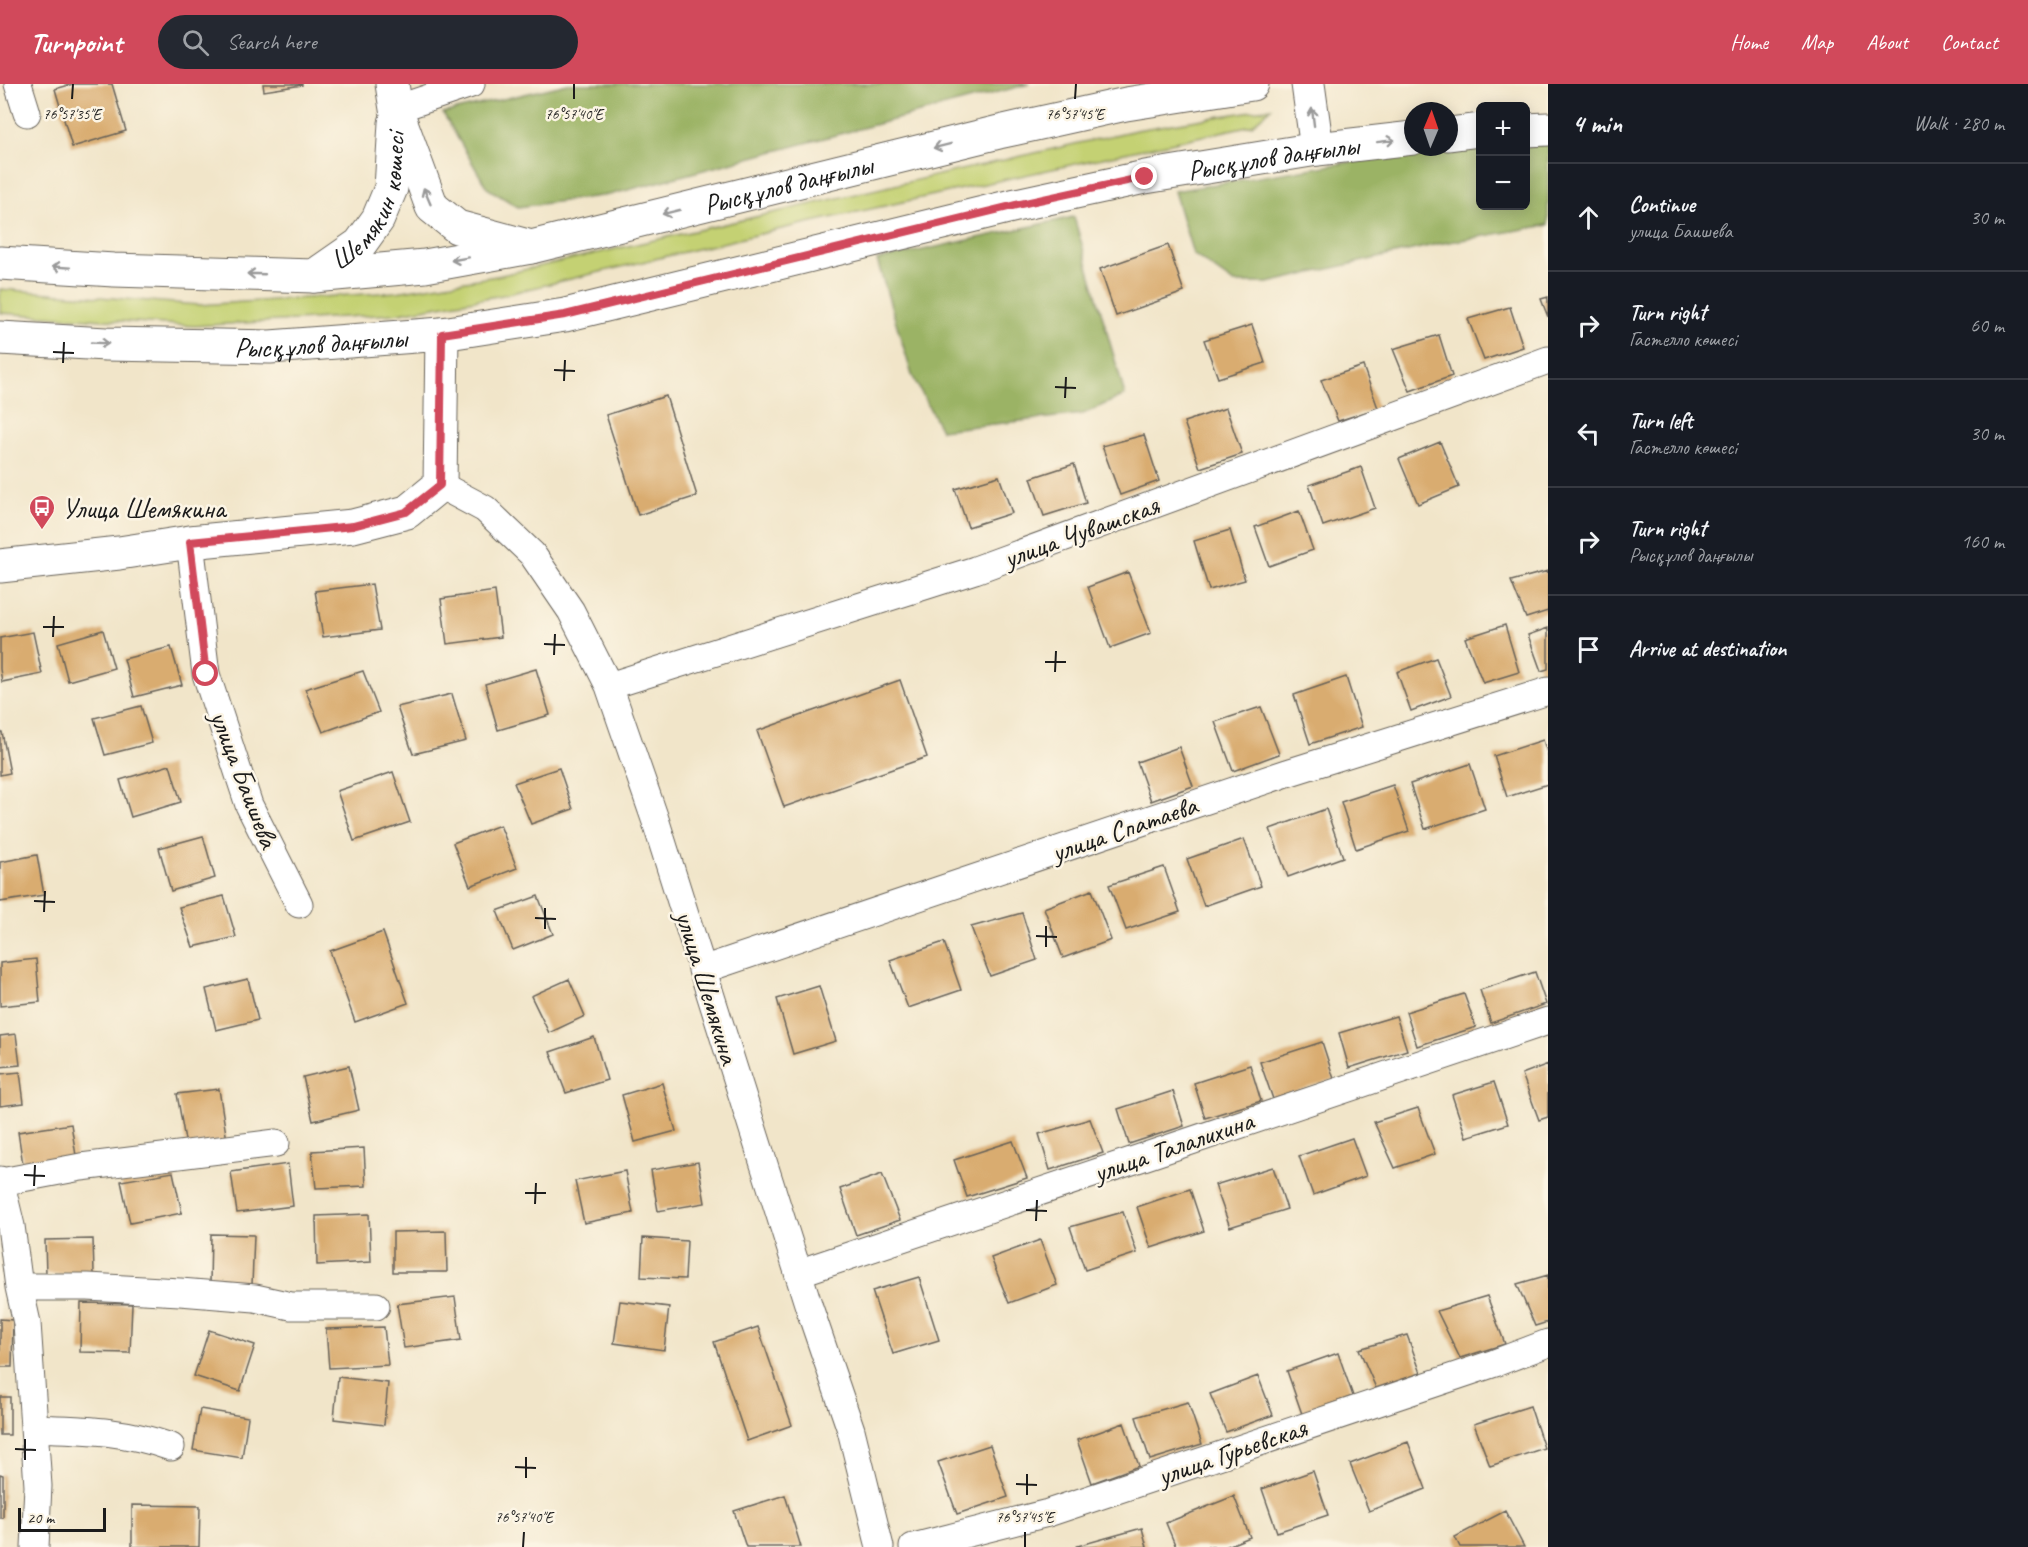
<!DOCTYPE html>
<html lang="en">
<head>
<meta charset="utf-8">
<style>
	:root { --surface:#171b24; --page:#242831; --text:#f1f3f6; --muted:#9ea1a6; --line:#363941; --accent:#d1495b }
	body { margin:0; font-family:Caveat,sans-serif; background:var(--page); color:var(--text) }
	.controls { position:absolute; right:18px; top:18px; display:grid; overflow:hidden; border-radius:9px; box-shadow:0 3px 15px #0003 }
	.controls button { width:54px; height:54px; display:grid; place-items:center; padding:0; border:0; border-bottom:2px solid var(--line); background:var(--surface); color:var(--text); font:30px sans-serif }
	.compass { position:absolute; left:1404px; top:18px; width:54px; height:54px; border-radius:50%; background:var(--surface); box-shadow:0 3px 15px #0003; rotate:2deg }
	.scale { position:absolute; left:18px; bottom:15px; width:88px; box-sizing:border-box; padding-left:6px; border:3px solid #1c1c1c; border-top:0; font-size:16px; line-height:21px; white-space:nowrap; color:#1c1c1c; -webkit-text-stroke:4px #fcf5e5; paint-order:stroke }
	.stop { position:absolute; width:18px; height:18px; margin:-14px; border:4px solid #d1495b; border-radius:50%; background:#fff }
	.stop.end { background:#d1495b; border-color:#fff; box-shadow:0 2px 6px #0008 }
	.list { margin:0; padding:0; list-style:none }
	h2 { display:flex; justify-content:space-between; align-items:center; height:78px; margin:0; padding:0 24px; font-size:26px }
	h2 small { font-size:20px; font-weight:400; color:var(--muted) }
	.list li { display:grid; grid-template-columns:39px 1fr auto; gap:18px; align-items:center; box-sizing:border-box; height:108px; padding:0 24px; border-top:2px solid var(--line) }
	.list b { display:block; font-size:22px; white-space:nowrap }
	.list p { margin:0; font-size:20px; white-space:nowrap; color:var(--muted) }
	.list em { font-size:20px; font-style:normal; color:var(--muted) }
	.icon { flex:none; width:33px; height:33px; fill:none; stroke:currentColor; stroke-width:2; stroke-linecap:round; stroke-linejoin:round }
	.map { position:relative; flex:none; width:1548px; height:1463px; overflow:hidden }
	header { display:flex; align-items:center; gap:36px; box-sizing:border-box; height:84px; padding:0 30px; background:var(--accent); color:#fff }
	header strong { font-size:28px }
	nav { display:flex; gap:33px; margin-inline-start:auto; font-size:21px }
	.search { width:420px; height:54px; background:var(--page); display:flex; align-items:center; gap:15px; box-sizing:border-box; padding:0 21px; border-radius:33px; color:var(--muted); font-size:22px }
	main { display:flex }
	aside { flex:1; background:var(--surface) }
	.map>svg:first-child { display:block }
</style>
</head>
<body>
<header>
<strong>Turnpoint</strong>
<div class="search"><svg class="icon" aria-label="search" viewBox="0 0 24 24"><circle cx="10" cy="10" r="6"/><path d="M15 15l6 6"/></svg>Search here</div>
<nav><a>Home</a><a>Map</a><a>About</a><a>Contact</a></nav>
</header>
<main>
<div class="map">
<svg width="1548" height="1463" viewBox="0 0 1548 1463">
	<rect width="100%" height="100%" fill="#fcf5e5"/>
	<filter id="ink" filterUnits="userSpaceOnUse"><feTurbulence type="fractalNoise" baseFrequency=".0167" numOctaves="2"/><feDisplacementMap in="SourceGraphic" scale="12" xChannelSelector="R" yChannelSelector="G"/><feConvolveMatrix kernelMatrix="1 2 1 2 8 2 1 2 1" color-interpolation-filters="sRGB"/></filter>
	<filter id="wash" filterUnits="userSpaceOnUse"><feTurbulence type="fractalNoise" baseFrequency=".008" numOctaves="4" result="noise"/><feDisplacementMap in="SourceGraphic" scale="24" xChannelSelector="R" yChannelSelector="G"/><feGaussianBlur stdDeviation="1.35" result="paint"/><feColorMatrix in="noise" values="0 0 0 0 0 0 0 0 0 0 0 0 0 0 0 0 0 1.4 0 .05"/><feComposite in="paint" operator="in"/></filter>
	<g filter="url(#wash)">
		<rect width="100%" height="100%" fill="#f1e5c9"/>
		<!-- green -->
		<path fill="#c4d173" stroke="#707648" stroke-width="1.5" d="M1271,24L1252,41L794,142L503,211L394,230L194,242L0,229V205L199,221L396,208L497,192L1136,46Z"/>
		<!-- forest -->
		<path fill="#9bb365" stroke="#5c6840" stroke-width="1.5" d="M568,0H1029L609,111L518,123L487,104L443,29Z
			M1548,60V141L1438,160L1268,199H1234L1193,170L1174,107L1399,70L1480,64V122H1526V61Z
			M1074,133L1125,311L1083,330L941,346L912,291L877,176Z"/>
		<g id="blocks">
			<!-- building -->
			<path fill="#d9ac70" d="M73,0H112L126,47L72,63L55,5Z
				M263,0H302V1L264,7Z
				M1168,161L1184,208L1116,232L1100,185Z
				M1548,213V233L1541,215Z
				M1510,223L1523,263L1484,276L1468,235Z
				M1252,241L1265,279L1218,294L1204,256Z
				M1439,251L1452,292L1410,307L1393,265Z
				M1363,282L1378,324L1338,337L1321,296Z
				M666,312L697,412L638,431L606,331Z
				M1226,324L1242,370L1200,384L1184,338Z
				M1144,351L1159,397L1120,411L1102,362Z
				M1440,358L1459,403L1418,420L1399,375Z
				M1074,380L1086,419L1044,432L1031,394Z
				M1361,383L1375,424L1323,442L1309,401Z
				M999,392L1012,429L968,443L955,405Z
				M1299,427L1313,466L1269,482L1255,443Z
				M1230,446L1245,496L1209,506L1194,457Z
				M1548,487V527L1526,534L1511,497Z
				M1128,488L1151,549L1110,564L1088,503Z
				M372,500L380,546L323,553L315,507Z
				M495,507L501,553L447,560L441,515Z
				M1505,541L1519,588L1483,599L1465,554Z
				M1548,544V585L1541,587L1528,551Z
				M103,546L114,584L68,597L58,559Z
				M33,548L42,590L2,598L0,585V554Z
				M171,563L182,601L134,613L124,575Z
				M1436,574L1451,612L1411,627L1397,588Z
				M536,585L550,631L498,646L485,600Z
				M363,587L379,628L323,648L305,605Z
				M1346,593L1362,643L1310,660L1294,611Z
				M900,596L927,673L784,723L757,647Z
				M452,610L466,657L413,670L397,623Z
				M141,622L152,659L105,671L94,634Z
				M1261,623L1279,670L1233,687L1215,638Z
				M0,648H2L10,689L0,691Z
				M1543,656L1548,672V700L1507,713L1494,672Z
				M1179,663L1193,702L1151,717L1137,678Z
				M1470,680L1485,725L1425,745L1410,700Z
				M170,681L181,718L131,733L120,696Z
				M559,684L573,725L531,740L514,699Z
				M393,688L410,738L354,757L337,707Z
				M1393,701L1409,747L1356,765L1341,718Z
				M1326,725L1343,773L1288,793L1270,745Z
				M500,741L517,784L470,802L453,759Z
				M203,752L215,794L171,807L159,764Z
				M1244,755L1261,802L1204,822L1187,775Z
				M37,771L44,811L0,818V778Z
				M1164,783L1180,828L1126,846L1109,801Z
				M1092,806L1111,856L1063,874L1044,824Z
				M224,812L236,853L193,863L179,823Z
				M538,812L553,850L513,866L497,827Z
				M1022,829L1037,876L990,892L971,843Z
				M383,848L408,919L355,938L330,867Z
				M944,858L961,906L908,924L890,876Z
				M36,875L40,918L0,922V879Z
				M1535,888L1546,920L1491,939L1480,906Z
				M248,895L258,936L216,946L206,905Z
				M569,895L585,932L549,949L531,912Z
				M819,902L836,957L793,970L777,915Z
				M1464,910L1476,943L1417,962L1406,928Z
				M1396,932L1407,966L1349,984L1339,949Z
				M16,950L20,981L0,983V952Z
				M594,953L607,996L566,1009L550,968Z
				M1322,958L1334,995L1273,1015L1260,978Z
				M1548,980V1033L1539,1036L1522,990Z
				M1250,981L1261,1017L1205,1034L1194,999Z
				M349,982L359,1026L313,1037L303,993Z
				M20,988L24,1019L0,1022V990Z
				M1494,998L1508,1040L1466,1053L1452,1011Z
				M662,999L676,1047L635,1058L622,1011Z
				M219,1005L227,1057L186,1062L177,1010Z
				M1173,1007L1184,1042L1129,1060L1118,1025Z
				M1418,1024L1435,1070L1395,1084L1374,1038Z
				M1090,1035L1103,1069L1050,1086L1039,1050Z
				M71,1040L77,1078L24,1087L18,1048Z
				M1352,1054L1366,1092L1313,1111L1299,1072Z
				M1013,1057L1027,1094L967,1113L954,1076Z
				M364,1064L366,1102L316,1104L312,1067Z
				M698,1078L705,1119L658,1127L651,1086Z
				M288,1080L293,1122L237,1129L231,1088Z
				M1273,1083L1287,1125L1230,1143L1215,1101Z
				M625,1087L633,1129L584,1139L575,1097Z
				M173,1088L182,1129L130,1139L121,1097Z
				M882,1090L900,1136L856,1151L840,1105Z
				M1190,1105L1204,1147L1151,1164L1137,1123Z
				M1123,1128L1137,1169L1085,1186L1070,1143Z
				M369,1130L371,1178L317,1181L316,1132Z
				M446,1147L447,1188H393V1148Z
				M211,1150L254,1151L252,1201L210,1200Z
				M643,1154L687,1157L685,1195L641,1193Z
				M93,1155L94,1190H46L45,1156Z
				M1040,1156L1057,1201L1009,1219L991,1174Z
				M1548,1191V1238L1535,1242L1517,1200Z
				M919,1193L939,1256L893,1270L872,1207Z
				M1487,1212L1505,1260L1460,1274L1437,1227Z
				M455,1213L461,1256L404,1264L397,1220Z
				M620,1217L669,1223L664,1266L614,1259Z
				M81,1219L132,1220L130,1269L80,1268Z
				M0,1235L13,1236L12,1283H0Z
				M384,1243L388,1281L329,1284L326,1245Z
				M758,1243L792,1341L747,1357L714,1258Z
				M209,1246L255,1261L240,1307L194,1292Z
				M1407,1251L1421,1289L1376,1304L1359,1265Z
				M1338,1269L1353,1312L1302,1330L1287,1287Z
				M1258,1292L1273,1331L1226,1348L1210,1310Z
				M338,1293L388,1299L384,1341L334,1335Z
				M0,1313H10V1351H0Z
				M1188,1318L1202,1360L1150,1376L1136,1333Z
				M1530,1322L1544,1364L1490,1382L1474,1340Z
				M200,1325L248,1333L242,1374L193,1366Z
				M1124,1339L1139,1382L1092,1399L1077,1356Z
				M1408,1358L1426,1405L1369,1427L1350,1380Z
				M990,1361L1008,1413L957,1430L938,1378Z
				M1313,1387L1328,1431L1277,1448L1262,1405Z
				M0,1390L3,1391V1434H0Z
				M785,1411L801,1463H746L734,1427Z
				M1234,1412L1250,1453L1225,1463H1176L1166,1439Z
				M132,1421L200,1422L199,1463H132Z
				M1505,1427L1524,1463H1460L1455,1453Z
				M1142,1444L1147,1463H1077V1462Z"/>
		</g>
	</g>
	<g filter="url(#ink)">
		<use href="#blocks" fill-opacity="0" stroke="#676259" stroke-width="1.5"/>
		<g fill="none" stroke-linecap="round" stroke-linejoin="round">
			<defs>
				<path id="street" d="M18,0L27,29
					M396,25L471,0
					M440,401L485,425L532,470L571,527L609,602L655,735L809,1223L851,1346L880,1463
					M190,458L206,590L249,721L299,820
					M609,602L975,486L1548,276
					M702,886L1287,689L1548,607
					M0,1096L11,1142L19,1203L27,1239L38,1402L35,1463
					M1,1098L81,1083L276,1059
					M798,1189L1548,937
					M19,1203H88L180,1208L255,1214L291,1222H376
					M34,1344C84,1346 124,1346 171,1363
					M913,1463L1048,1429L1495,1279L1548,1259"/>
				<g id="secondary">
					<path d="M392,0L396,25L432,123L457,143L531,163"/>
					<path id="s1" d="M314,192L360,160L378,135L391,104L395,39"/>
					<path d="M0,482L119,469L190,458L353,442L407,428L440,401L442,250"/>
				</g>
				<g id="primary">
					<path d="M1308,0L1317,65"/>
					<path d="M1526,46L1548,45"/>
					<path d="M1449,50L1480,46"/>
					<path id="s2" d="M0,179L114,186L314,192L425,182L531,163L999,48L1126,20L1252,0"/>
					<path id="s3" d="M0,254L106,260L270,263L442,250L565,231L1016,121L1145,93L1317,65L1413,54"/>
				</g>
			</defs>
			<!-- street casing -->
			<use href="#street" stroke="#676259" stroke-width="29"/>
			<!-- secondary casing -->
			<use href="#secondary" stroke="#676259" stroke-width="35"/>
			<!-- primary casing -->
			<use href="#primary" stroke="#676259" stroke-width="35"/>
			<!-- street -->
			<use href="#street" stroke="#fff" stroke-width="27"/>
			<!-- secondary -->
			<use href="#secondary" stroke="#fff" stroke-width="33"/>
			<!-- primary -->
			<use href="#primary" stroke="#fff" stroke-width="33"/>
		</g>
		<!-- one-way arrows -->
		<defs><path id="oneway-shaft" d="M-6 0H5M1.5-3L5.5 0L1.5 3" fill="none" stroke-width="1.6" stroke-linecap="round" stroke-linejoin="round" transform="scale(1.5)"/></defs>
		<g stroke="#999">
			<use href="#oneway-shaft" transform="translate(1313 33) rotate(-97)"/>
			<use href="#oneway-shaft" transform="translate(1386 57) rotate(-7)"/>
			<use href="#oneway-shaft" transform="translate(942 62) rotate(166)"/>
			<use href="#oneway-shaft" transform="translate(427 112) rotate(-113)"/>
			<use href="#oneway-shaft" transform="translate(671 128) rotate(166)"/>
			<use href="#oneway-shaft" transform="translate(460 175) rotate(170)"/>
			<use href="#oneway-shaft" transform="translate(61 183) rotate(-176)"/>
			<use href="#oneway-shaft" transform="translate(256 190) rotate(-178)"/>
			<use href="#oneway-shaft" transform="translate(100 259) rotate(3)"/>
		</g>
	</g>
	<g fill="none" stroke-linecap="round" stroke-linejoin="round" filter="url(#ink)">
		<!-- route -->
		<path stroke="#d1495b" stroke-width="8" d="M206,590L190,458L353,442L406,428L440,401L442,250L565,231L1016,121L1145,93"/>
	</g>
	<!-- ticks -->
	<path fill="none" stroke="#1c1c1c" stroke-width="2" d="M72,15L73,0M574,15V0M1075,15L1076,0M53,268L74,269M63,279L64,258M554,286L575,287M564,297L565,276M1055,303L1076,304M1065,314L1066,293M43,543H64M53,553L54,532M544,560L565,561M554,571L555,550M1045,578H1066M1055,588L1056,567M34,817L55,818M44,828L45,807M535,834L556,835M545,845V824M1036,852L1057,853M1046,863V842M24,1091L45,1092M34,1102L35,1081M525,1109H546M535,1120L536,1099M1026,1126L1047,1127M1036,1137L1037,1116M15,1365L36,1366M25,1376V1355M515,1383L536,1384M526,1394V1373M1016,1400L1037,1401M1027,1411V1390M523,1463L524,1448M1025,1463V1448"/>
	<!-- icons -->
	<defs>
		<symbol id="bus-pin" viewBox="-11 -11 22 30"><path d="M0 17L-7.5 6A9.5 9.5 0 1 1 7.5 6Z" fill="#d1495b" stroke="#fcf5e5"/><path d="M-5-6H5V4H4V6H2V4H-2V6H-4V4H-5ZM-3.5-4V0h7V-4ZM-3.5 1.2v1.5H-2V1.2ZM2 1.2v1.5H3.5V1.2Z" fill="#fff"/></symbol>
	</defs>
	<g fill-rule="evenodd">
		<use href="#bus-pin" x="27" y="409" width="30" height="40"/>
	</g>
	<g text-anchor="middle" stroke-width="5" stroke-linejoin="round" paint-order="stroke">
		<!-- street labels -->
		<g font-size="28" fill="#1c1c1c" stroke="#fcf5e5">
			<text dy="10" stroke="none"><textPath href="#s3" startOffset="1293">Рысқұлов даңғылы</textPath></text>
			<text dy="10" stroke="none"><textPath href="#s2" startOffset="798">Рысқұлов даңғылы</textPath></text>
			<text dy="10" stroke="none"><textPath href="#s1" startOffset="100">Шемякин көшесі</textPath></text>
			<text dy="10" stroke="none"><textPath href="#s3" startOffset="321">Рысқұлов даңғылы</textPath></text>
			<text transform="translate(1081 447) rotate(-20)" y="10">улица Чувашская</text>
			<text transform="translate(245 695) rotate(69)" y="10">улица Баишева</text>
			<text transform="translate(1124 744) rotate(-19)" y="10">улица Спатаева</text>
			<text transform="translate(708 903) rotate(73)" y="10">улица Шемякина</text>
			<text transform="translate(1173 1062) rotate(-19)" y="10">улица Талалихина</text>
			<text transform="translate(1232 1367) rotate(-19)" y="10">улица Гурьевская</text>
		</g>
		<!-- poi labels -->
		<g font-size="28" fill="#1c1c1c" stroke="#fcf5e5" text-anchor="start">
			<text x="62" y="434">Улица Шемякина</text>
		</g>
	</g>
	<g font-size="15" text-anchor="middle" fill="#1c1c1c" stroke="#fcf5e5" stroke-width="5" stroke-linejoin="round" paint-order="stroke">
		<text x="72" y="35">76°57'35"E</text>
		<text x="574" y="35">76°57'40"E</text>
		<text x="1075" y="35">76°57'45"E</text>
		<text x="524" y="1438">76°57'40"E</text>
		<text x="1025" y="1438">76°57'45"E</text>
	</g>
</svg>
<div class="controls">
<button>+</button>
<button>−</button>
</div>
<svg class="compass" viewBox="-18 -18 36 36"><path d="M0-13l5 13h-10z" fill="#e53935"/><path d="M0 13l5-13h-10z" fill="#9ea1a6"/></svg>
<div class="scale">20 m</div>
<div class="stop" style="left:206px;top:590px"></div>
<div class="stop end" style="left:1145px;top:93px"></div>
</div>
<aside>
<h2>4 min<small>Walk · 280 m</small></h2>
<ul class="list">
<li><svg class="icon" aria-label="ahead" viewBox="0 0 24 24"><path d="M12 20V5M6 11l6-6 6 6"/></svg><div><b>Continue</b><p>улица Баишева</p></div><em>30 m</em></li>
<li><svg class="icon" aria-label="right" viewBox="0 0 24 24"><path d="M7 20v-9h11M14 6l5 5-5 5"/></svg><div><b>Turn right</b><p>Гастелло көшесі</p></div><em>60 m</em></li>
<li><svg class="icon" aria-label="left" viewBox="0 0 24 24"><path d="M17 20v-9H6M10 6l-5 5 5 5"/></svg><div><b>Turn left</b><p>Гастелло көшесі</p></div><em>30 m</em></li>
<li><svg class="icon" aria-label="right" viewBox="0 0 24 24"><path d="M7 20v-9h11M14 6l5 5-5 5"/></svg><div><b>Turn right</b><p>Рысқұлов даңғылы</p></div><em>160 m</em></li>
<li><svg class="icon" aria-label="arrive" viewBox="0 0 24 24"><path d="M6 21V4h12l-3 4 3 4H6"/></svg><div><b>Arrive at destination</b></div></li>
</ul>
</aside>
</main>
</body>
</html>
